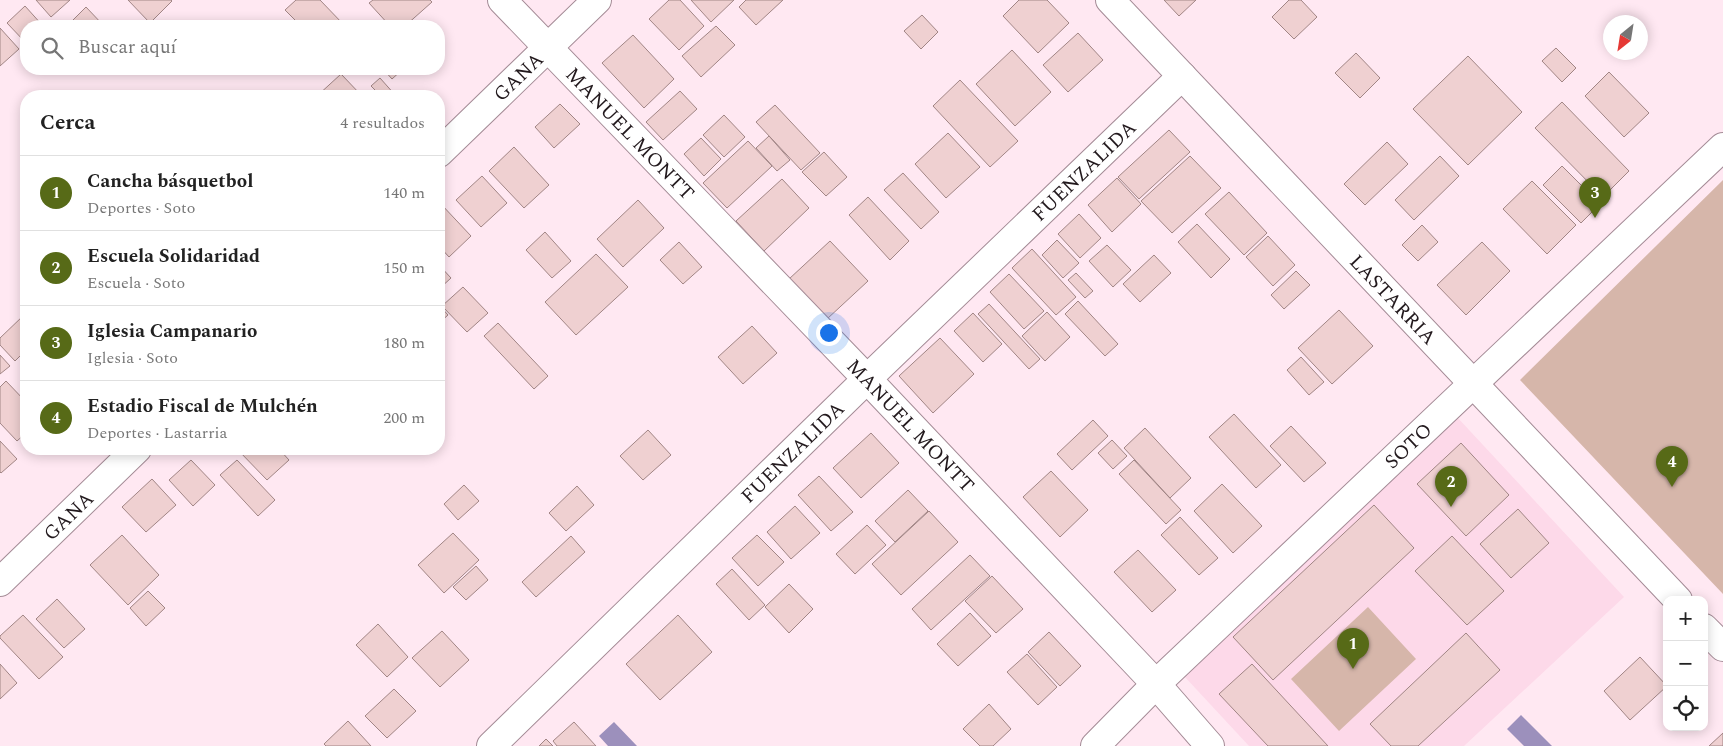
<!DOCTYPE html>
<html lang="es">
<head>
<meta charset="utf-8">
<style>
	:root { --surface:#fff; --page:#f6f6f6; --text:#222; --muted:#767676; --line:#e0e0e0; --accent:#576a17 }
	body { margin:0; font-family:Spectral,serif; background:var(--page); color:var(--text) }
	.controls { position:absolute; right:15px; bottom:15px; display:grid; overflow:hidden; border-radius:10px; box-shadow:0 2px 12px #0003 }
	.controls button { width:45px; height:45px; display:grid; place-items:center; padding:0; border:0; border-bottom:1px solid var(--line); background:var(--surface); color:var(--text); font:25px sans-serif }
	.compass { position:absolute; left:1603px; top:15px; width:45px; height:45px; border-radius:50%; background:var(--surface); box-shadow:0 2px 12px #0003; rotate:210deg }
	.you { position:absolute; left:828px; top:332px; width:18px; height:18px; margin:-12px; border:4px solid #fff; border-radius:50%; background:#1a73e8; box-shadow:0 0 0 8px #1a73e833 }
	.badge { display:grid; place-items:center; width:32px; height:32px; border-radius:50%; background:var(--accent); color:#fff; font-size:16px; font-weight:700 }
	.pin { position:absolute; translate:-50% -41px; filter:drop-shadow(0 1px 2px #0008) }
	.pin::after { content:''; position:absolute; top:26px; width:18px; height:15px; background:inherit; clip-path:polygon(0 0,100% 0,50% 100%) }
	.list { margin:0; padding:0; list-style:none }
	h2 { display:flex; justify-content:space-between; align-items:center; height:65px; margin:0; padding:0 20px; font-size:21px }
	h2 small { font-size:16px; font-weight:400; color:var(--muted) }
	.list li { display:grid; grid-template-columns:32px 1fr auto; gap:15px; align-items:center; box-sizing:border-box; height:75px; padding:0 20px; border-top:1px solid var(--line) }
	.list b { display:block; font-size:19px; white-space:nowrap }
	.list p { margin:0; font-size:16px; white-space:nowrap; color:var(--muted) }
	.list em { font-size:16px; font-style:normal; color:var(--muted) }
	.icon { flex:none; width:28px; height:28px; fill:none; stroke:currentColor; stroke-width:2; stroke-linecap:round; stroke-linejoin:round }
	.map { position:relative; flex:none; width:1723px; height:746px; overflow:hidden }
	.search { position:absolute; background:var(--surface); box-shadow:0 2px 12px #0003; left:20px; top:20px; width:425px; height:55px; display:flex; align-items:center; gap:12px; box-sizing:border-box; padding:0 18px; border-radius:20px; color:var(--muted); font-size:19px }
	.panel { position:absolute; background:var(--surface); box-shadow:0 2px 12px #0003; left:20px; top:90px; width:425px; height:365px; border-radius:20px }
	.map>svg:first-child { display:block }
</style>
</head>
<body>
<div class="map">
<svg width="1723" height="746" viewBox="0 0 1723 746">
	<rect width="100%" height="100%" fill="#ffe8f2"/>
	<!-- built -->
	<path fill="#fdd9e9" d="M1457,417L1624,597L1464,746H1249L1184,676Z"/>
	<!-- green -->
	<path fill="#d6b6aa" d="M1723,180V594L1520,380Z
		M1368,607L1416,659L1339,731L1291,679Z"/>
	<!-- water -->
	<path fill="#9c90bc" d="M1521,715L1552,746H1524L1507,729Z
		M614,722L637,746H608L599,736Z"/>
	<!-- building -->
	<path fill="#efd0d1" stroke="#a18585" d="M36,0H70L51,17Z
		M128,0H171L172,1L150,23Z
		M296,0H320L344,25L301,26L285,10Z
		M373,0H430L432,2L405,26H390L369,3Z
		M669,0H680L704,26L679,50L649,19Z
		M691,0H734L711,22Z
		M746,0H783L756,25L739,7Z
		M1019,0H1047L1069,23L1038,53L1003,16Z
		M1164,0H1196L1179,16Z
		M1289,0H1301L1317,17L1294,39L1272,17Z
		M25,6L43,26H26V43L7,23Z
		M86,7L104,26H73L70,23Z
		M922,15L938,32L921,49L904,31Z
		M716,26L735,45L701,77L682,56Z
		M0,28L19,49L0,66Z
		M1078,33L1103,60L1068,92L1043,65Z
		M633,35L674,79L644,108L602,63Z
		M1556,48L1576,68L1562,82L1542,61Z
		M1012,50L1051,92L1015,126L976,84Z
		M1356,53L1380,78L1360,98L1335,73Z
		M1468,56L1522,112L1468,165L1413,109Z
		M383,69H403L392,79Z
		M1609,72L1649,113L1624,137L1585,96Z
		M341,74L362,96H317Z
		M380,78L396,96H381L371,86Z
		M960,80L1018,141L990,167L933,106Z
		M680,91L697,109L663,140L646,122Z
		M1562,102L1629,171L1603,197L1535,128Z
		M560,104L580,124L554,148L535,127Z
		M775,105L820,153L801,170L756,122Z
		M724,115L745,137L724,157L703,135Z
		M1169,130L1190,152L1139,199L1118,177Z
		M948,133L980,167L946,198L915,164Z
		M769,136L790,160L777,171L756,148Z
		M701,138L721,159L704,176L684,154Z
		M748,141L772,166L727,208L703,183Z
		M1387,142L1408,164L1365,205L1344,184Z
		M514,147L549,185L524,208L489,171Z
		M824,152L847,177L826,196L802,172Z
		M1190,156L1221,188L1172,233L1141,201Z
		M1440,156L1459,176L1414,220L1395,200Z
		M1562,166L1600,204L1581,223L1543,185Z
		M903,173L939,212L921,229L884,190Z
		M482,176L507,203L481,227L456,200Z
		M1117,178L1141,204L1112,232L1088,205Z
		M782,179L809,208L764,251L736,221Z
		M1532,181L1576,225L1547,254L1503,209Z
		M1229,192L1267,233L1244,255L1205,214Z
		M868,197L909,241L890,260L849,215Z
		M638,200L664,228L623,267L597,239Z
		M440,203L471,236L449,257L439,246V204Z
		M1079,214L1101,238L1080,258L1058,234Z
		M1197,224L1230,259L1211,278L1178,242Z
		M1422,225L1438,242L1418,261L1402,245Z
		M545,232L571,261L552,278L526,250Z
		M1268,236L1295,265L1273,286L1246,257Z
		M1057,240L1079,263L1063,278L1042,255Z
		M830,241L868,281L827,319L789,279Z
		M679,242L702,267L683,284L660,260Z
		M1482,242L1510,271L1466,315L1437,285Z
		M1107,245L1131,270L1113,287L1089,261Z
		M1032,249L1076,297L1056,315L1012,268Z
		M596,254L628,287L576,335L545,302Z
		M1154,255L1171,273L1140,302L1123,284Z
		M439,265L451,278L439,289Z
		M1296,271L1310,285L1284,309L1271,295Z
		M1076,273L1093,291L1085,298L1068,280Z
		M1009,274L1044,311L1024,329L990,292Z
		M463,287L488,313L467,332L442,306Z
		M1078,301L1118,344L1105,356L1065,314Z
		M989,304L1040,359L1029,369L978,314Z
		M439,305L448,315L439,323Z
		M1339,310L1373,346L1332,384L1298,348Z
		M1047,312L1070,337L1045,361L1022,336Z
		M973,313L1002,344L983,362L954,331Z
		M24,315L26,317V350L15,361L0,345V338Z
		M498,323L548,376L534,389L484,336Z
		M752,326L777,353L743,384L718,357Z
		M940,338L974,374L933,413L899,376Z
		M0,355L10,366L0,374Z
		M1301,357L1324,382L1309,395L1287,370Z
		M6,381L26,402V433L17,441L0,423V387Z
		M1234,414L1281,465L1256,488L1209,437Z
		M1093,420L1108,436L1072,470L1057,454Z
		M1291,426L1326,463L1304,482L1270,446Z
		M1145,428L1191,478L1170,498L1124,448Z
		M648,430L671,455L643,480L620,456Z
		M871,433L899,463L861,498L833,468Z
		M1112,440L1127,456L1113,469L1098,453Z
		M0,441L17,459L1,473L0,472Z
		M1461,443L1509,495L1466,536L1417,484Z
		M237,449H279L289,460L267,480Z
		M191,460L215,485L193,506L169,480Z
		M237,460L275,500L258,516L220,475Z
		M1134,460L1181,510L1166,524L1119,474Z
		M1051,471L1088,510L1060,537L1023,497Z
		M819,476L853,512L831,531L798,495Z
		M152,479L176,505L146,532L122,507Z
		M1222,484L1262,526L1233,553L1194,511Z
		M464,485L479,501L458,520L444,504Z
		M577,486L594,505L566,531L549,513Z
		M908,490L928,511L895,542L875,521Z
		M1374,505L1414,548L1273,680L1233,637Z
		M795,506L820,533L791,559L767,532Z
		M1518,509L1549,543L1511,578L1480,544Z
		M929,511L958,542L901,595L872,564Z
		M1180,517L1218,558L1199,575L1161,535Z
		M867,525L886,545L855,574L836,554Z
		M453,533L479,560L444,593L418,565Z
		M122,535L159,575L128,605L90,565Z
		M757,535L784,562L758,586L732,558Z
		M571,536L585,552L536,597L522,582Z
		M1452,536L1504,591L1467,625L1415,571Z
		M1138,550L1176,590L1152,612L1114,572Z
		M970,555L990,576L931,630L912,609Z
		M476,566L488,580L466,600L453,587Z
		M732,569L765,605L749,620L716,584Z
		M992,576L1023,609L996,633L965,601Z
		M789,584L813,609L789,633L765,607Z
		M148,591L165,608L146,626L130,608Z
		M57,599L85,629L64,648L36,619Z
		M970,613L991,636L958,666L937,644Z
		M23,615L63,657L39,679L0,638V636Z
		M678,615L712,652L660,700L626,664Z
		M378,624L408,657L387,677L356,645Z
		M442,631L469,660L440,687L412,658Z
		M1049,632L1081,666L1060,686L1028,652Z
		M1466,633L1500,670L1418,746H1391L1370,724Z
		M1027,654L1057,687L1038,705L1007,672Z
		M1640,657L1667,686L1630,720L1604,691Z
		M0,664L17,683L0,699Z
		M1252,664L1328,746H1268L1219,694Z
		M394,689L416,711L387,738L365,716Z
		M989,704L1011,729L993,746H980L963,729Z
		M348,721L371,746H326L324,744Z
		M574,722L596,746H557L553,741Z
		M1723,733V746H1709Z
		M546,739L553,746H539Z"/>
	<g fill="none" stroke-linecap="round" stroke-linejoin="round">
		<defs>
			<g id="minor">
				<path id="s1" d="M502,0L867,379L1156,684L1210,746"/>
				<path id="s2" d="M439,153L597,0"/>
				<path id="s3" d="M0,582L137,449"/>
				<path id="s4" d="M491,746L867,379L1182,76"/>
				<path id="s5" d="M1095,746L1156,684L1723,147"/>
			</g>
			<g id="major">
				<path id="s6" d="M1110,0L1678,600"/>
				<path d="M1704,628L1723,647"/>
			</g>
		</defs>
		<!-- minor casing -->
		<use href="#minor" stroke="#a48b96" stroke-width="30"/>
		<!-- major casing -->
		<use href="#major" stroke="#a48b96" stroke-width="30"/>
		<!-- minor -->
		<use href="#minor" stroke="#fff" stroke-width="28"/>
		<!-- major -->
		<use href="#major" stroke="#fff" stroke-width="28"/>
	</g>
	<g text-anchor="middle" stroke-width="4" stroke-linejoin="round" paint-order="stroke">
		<!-- street labels -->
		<g font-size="20" fill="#22191d" stroke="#fcfcfc">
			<text dy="7" stroke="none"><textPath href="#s2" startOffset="110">GANA</textPath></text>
			<text dy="7" stroke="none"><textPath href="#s1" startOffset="185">MANUEL MONTT</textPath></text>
			<text dy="7" stroke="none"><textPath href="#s4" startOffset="826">FUENZALIDA</textPath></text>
			<text dy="7" stroke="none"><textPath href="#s6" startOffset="412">LASTARRIA</textPath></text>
			<text dy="7" stroke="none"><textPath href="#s1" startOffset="590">MANUEL MONTT</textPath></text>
			<text dy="7" stroke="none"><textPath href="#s5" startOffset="434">SOTO</textPath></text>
			<text dy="7" stroke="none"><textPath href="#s4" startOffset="421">FUENZALIDA</textPath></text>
			<text dy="7" stroke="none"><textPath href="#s3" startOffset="95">GANA</textPath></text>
		</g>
	</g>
</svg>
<div class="controls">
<button>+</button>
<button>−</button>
<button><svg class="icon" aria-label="locate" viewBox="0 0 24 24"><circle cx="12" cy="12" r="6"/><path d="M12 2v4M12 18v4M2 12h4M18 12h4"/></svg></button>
</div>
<svg class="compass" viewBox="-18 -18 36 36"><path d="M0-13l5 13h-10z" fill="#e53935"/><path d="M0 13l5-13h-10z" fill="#767676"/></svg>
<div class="you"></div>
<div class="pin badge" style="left:1353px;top:669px">1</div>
<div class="pin badge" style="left:1451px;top:507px">2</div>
<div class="pin badge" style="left:1595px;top:218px">3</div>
<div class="pin badge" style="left:1672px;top:487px">4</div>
<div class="search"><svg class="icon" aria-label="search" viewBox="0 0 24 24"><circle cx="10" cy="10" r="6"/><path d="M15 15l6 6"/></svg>Buscar aquí</div>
<section class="panel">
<h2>Cerca<small>4 resultados</small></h2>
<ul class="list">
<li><span class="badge">1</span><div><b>Cancha básquetbol</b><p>Deportes · Soto</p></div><em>140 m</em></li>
<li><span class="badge">2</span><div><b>Escuela Solidaridad</b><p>Escuela · Soto</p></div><em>150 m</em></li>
<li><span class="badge">3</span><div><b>Iglesia Campanario</b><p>Iglesia · Soto</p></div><em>180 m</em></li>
<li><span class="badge">4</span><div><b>Estadio Fiscal de Mulchén</b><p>Deportes · Lastarria</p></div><em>200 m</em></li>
</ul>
</section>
</div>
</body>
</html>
